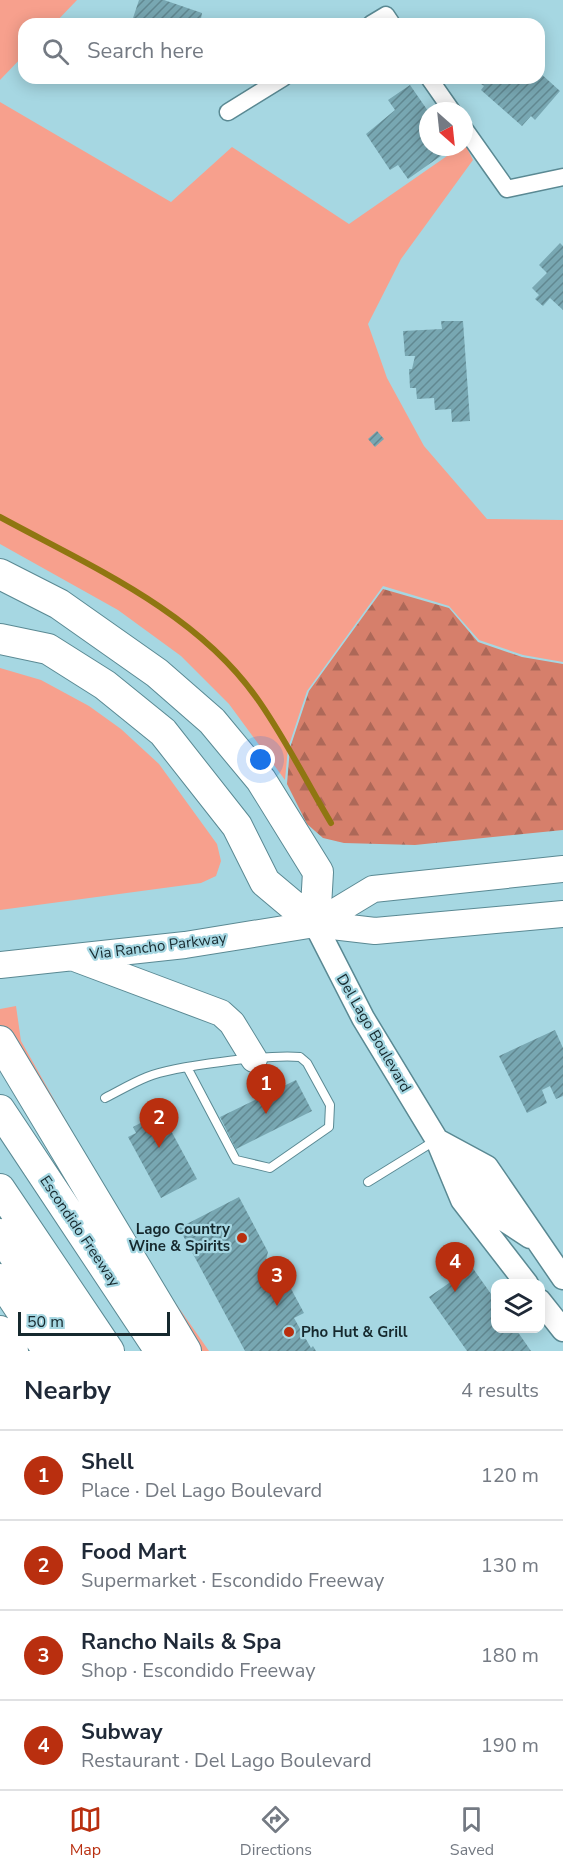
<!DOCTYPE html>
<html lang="en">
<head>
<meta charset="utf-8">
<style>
	:root { --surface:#fff; --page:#f6f6f7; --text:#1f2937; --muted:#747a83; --line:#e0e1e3; --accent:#b92f0f }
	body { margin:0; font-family:"Nunito Sans",sans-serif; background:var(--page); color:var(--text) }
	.controls { position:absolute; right:18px; bottom:18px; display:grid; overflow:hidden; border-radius:12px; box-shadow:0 3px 15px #0003 }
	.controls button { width:54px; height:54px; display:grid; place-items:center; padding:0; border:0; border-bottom:2px solid var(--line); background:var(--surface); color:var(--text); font:30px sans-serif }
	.compass { position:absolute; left:419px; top:102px; width:54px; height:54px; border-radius:50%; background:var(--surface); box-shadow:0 3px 15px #0003; rotate:153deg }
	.scale { position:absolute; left:18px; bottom:15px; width:152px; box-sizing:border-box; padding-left:6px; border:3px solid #16292e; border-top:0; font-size:16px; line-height:21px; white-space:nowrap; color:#16292e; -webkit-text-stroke:4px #a6d7e2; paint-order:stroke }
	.you { position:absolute; left:261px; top:760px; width:21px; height:21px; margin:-15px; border:4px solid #fff; border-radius:50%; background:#1a73e8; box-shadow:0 0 0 9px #1a73e833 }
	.badge { display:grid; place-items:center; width:39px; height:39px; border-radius:50%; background:var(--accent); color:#fff; font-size:20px; font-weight:700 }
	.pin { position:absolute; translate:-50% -50px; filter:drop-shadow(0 2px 3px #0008) }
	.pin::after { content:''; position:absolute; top:32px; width:21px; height:18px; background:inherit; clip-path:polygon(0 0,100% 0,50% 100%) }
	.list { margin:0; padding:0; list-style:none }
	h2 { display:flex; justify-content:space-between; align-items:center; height:78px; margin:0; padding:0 24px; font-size:26px }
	h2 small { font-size:20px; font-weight:400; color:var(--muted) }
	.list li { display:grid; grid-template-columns:39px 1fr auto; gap:18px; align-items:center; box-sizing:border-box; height:90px; padding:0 24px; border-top:2px solid var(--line) }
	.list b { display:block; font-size:22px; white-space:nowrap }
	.list p { margin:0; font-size:20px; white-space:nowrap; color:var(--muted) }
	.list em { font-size:20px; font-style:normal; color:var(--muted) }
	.icon { flex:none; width:33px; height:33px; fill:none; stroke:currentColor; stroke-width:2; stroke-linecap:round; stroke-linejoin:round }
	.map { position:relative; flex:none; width:563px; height:1351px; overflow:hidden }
	.search { position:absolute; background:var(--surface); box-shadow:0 3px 15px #0003; left:18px; right:18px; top:18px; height:66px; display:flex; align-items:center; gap:15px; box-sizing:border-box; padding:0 21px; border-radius:18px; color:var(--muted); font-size:22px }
	.sheet { height:438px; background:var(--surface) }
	nav { display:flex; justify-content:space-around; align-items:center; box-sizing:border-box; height:84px; border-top:2px solid var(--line); background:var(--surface); font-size:16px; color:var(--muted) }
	nav a { display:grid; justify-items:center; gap:3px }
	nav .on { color:var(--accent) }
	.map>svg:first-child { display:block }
</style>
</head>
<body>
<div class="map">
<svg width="563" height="1351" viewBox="0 0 563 1351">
	<defs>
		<pattern id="forest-firs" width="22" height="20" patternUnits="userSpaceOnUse" patternTransform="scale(1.5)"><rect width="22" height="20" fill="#d67f6b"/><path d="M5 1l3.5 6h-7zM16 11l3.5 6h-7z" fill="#ad6858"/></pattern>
		<pattern id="building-hatch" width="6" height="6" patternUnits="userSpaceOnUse" patternTransform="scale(1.5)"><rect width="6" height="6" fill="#78a7b2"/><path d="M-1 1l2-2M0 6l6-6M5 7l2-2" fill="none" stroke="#618891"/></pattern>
	</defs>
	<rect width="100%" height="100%" fill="#a6d7e2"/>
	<!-- grass -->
	<path fill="#f7a08d" d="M0,0H77L54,24H24V55L0,80Z
		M0,102L171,202L232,147L349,224L460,147H464L465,144L473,160L401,259L368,324L387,378L424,446L487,519L563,520V662L523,655L479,640L449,606L383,586L307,691L288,748L285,780L229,704L181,656L118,610L0,544Z
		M0,668L41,680L89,706L121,729L159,764L217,844L221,861L216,876L201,883L0,910Z
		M16,1006L21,1041L142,1255L209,1351H195L0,1029V1009Z"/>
	<!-- forest -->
	<path fill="url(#forest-firs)" d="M383,589L449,608L478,642L522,657L563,664V830L415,845L344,843L323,838L307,824L287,784L290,748L309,691Z"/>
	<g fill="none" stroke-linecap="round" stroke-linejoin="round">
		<!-- stream -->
		<path stroke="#8f7611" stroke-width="6" d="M0,517C90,566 195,611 256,697C284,736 306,781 331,823"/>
	</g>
	<!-- building -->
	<path fill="url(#building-hatch)" d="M139,0H164L202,13L200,24H131Z
		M539,72L560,91L535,120L531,116L522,126L481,90L484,86L481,84L486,78H539Z
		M410,85L428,111V147H441L445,153L408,179L398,165L390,170L366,134L395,110L388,100Z
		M560,243L563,246V310L550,298L543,306L535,299L539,295L532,288L547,273L539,265Z
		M441,321H463L470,421L452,422L451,409L435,410L434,398L417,399L416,388H410L409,369H412L415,356H405L403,331L442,329Z
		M377,431L384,439L375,447L368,439Z
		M555,1030L563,1048V1096L556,1099L550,1086L542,1090L547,1103L527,1113L499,1056Z
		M296,1080L312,1111L236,1149L220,1117Z
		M161,1112L197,1179L161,1198L128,1137L136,1133L133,1127Z
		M239,1197L268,1252L265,1264L271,1278L282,1272L304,1313L294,1318L311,1348L313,1346L316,1351H245L179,1228Z
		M472,1267L496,1301V1328H515L531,1351H467L429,1297Z"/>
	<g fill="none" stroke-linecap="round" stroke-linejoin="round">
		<defs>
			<path id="service" d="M105,1098C119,1091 132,1083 147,1077C173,1066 272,1054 300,1057L307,1063L330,1105L329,1127L270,1168L236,1160L188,1069
				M368,1182L436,1140"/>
			<path id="minor" d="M371,24L386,15L392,24
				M429,78L452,111
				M228,112L283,78
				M464,128L507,189L563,177"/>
			<path id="secondary" d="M315,924L363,1018L437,1140L462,1200L527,1284
				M437,1140L487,1167L563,1278
				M450,1153L504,1220L530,1237
				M540,1301L563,1330"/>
			<path id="primary" d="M315,924L373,889L563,869
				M77,959L221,1013L232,1023L254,1059
				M0,965L185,945L315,924L375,931L563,914"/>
			<path id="motorway" d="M0,574L59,604L157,673L212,721L261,780L318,872L315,924
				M0,639L48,649L105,685L163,732L237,826L265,882L315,924
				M0,1041L186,1351
				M0,1110L160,1351
				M0,1189L109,1351
				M0,1234L77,1351
				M0,1279L48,1351
				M0,1331L13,1351"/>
		</defs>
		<!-- service casing -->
		<use href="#service" stroke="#5a8993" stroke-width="10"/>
		<!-- minor casing -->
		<use href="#minor" stroke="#5a8993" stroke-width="19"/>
		<!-- secondary casing -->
		<use href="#secondary" stroke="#5a8993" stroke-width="25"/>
		<!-- primary casing -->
		<use href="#primary" stroke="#5a8993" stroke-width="28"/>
		<!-- motorway casing -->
		<use href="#motorway" stroke="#5a8993" stroke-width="32"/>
		<!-- service -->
		<use href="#service" stroke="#fff" stroke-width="8"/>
		<!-- minor -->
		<use href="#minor" stroke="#fff" stroke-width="16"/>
		<!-- secondary -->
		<use href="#secondary" stroke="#fff" stroke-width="22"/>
		<!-- primary -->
		<use href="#primary" stroke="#fff" stroke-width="26"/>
		<!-- motorway -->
		<use href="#motorway" stroke="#fff" stroke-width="30"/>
	</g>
	<!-- markers -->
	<g fill="#b92f0f" stroke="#a6d7e2" stroke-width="2">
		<circle cx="242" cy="1238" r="6"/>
		<circle cx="289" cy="1332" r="6"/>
	</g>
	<g text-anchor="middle" stroke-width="4.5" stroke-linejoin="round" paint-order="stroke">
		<!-- street labels -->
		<g font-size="15" fill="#16292e" stroke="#a6d7e2">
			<text transform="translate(158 946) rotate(-7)" y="5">Via Rancho Parkway</text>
			<text transform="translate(374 1033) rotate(60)" y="5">Del Lago Boulevard</text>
			<text transform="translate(80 1231) rotate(56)" y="5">Escondido Freeway</text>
		</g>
		<!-- poi labels -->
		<g font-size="15" font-weight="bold" fill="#16292e" stroke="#a6d7e2" text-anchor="end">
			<text x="230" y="1234">Lago Country<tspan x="230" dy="17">Wine &amp; Spirits</tspan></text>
			<text x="301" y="1337" text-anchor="start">Pho Hut &amp; Grill</text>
		</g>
	</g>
</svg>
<div class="controls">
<button><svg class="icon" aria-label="layers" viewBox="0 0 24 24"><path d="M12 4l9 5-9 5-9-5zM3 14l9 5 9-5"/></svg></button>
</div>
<svg class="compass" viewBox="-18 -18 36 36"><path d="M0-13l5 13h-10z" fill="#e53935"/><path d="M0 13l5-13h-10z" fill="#747a83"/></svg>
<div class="scale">50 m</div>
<div class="you"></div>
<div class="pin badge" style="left:266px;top:1114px">1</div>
<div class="pin badge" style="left:159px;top:1148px">2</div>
<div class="pin badge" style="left:277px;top:1306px">3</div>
<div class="pin badge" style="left:455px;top:1292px">4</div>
<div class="search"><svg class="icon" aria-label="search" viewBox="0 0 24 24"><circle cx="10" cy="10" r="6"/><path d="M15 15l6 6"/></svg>Search here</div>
</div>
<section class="sheet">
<h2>Nearby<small>4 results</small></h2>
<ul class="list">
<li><span class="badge">1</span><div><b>Shell</b><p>Place · Del Lago Boulevard</p></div><em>120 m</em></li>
<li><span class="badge">2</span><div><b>Food Mart</b><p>Supermarket · Escondido Freeway</p></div><em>130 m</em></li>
<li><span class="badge">3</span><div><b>Rancho Nails &amp; Spa</b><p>Shop · Escondido Freeway</p></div><em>180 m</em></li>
<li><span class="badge">4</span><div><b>Subway</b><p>Restaurant · Del Lago Boulevard</p></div><em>190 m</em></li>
</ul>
</section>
<nav>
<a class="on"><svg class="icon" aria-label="map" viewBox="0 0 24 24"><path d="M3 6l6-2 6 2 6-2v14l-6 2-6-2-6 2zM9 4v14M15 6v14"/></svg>Map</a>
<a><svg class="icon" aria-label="directions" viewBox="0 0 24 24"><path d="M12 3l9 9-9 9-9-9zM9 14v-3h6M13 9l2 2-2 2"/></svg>Directions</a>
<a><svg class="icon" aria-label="saved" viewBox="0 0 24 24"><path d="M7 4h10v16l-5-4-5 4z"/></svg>Saved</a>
</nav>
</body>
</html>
